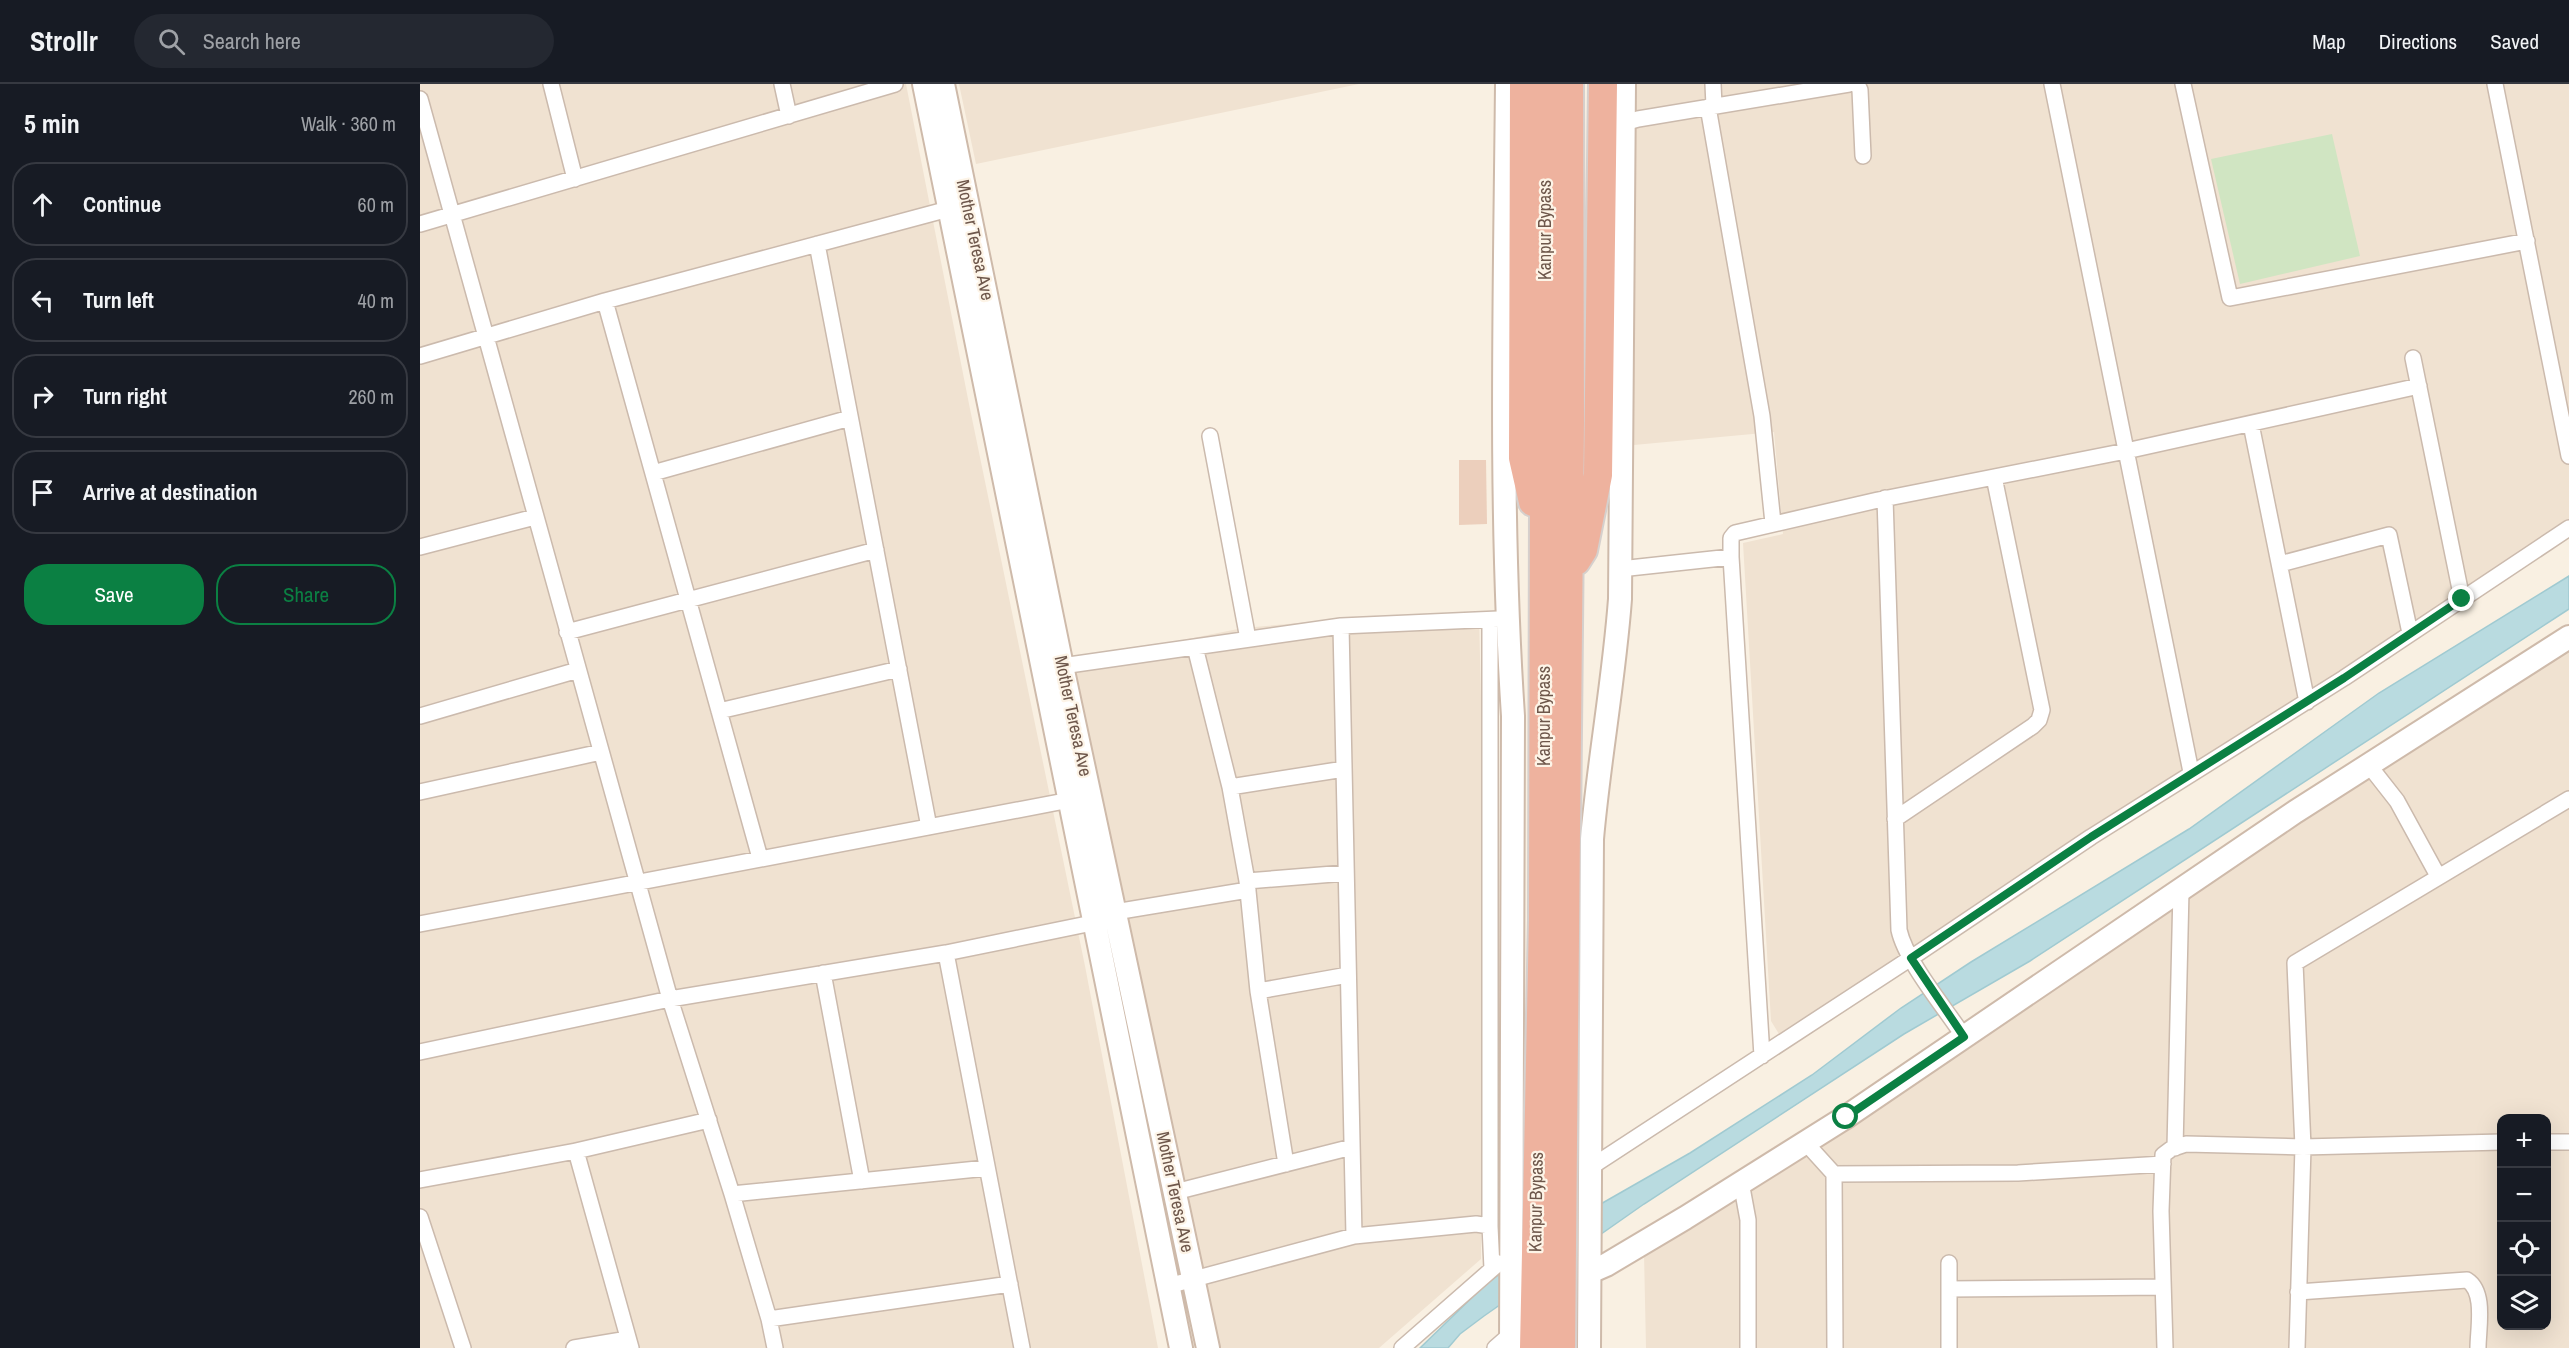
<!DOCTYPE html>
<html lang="en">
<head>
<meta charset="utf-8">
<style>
	:root { --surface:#171b24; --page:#242831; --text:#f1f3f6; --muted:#9ea1a6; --line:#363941; --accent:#0b8043 }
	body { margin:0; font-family:"Archivo Narrow",sans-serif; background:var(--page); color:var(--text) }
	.controls { position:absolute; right:18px; bottom:18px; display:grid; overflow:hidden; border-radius:12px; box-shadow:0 6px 24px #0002 }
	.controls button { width:54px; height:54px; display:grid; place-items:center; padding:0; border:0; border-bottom:2px solid var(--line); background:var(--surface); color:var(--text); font:30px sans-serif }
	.stop { position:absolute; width:18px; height:18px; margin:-14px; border:4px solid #0b8043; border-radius:50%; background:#fff }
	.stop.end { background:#0b8043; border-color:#fff; box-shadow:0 2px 6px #0008 }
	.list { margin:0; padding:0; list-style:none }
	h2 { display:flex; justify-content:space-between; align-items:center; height:78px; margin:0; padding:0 24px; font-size:26px }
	h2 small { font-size:20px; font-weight:400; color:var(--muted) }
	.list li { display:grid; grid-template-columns:39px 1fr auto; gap:18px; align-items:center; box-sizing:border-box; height:84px; margin:0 12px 12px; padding:0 12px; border:2px solid var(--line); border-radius:24px }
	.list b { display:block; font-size:22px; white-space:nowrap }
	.list em { font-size:20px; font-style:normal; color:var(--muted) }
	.actions { display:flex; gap:12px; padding:18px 24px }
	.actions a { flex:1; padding:14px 0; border:2px solid var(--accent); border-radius:24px; text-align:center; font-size:21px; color:var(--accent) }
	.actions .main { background:var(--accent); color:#fff }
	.icon { flex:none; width:33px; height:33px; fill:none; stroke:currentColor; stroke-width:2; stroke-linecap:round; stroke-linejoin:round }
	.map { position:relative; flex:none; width:2149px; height:1264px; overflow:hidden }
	header { display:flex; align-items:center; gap:36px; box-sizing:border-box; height:84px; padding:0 30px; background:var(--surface); border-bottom:2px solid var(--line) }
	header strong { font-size:28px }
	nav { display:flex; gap:33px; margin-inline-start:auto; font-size:21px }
	.search { width:420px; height:54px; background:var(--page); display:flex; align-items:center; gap:15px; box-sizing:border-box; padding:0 21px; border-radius:33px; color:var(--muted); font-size:22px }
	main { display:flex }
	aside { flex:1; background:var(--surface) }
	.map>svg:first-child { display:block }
</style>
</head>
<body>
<header>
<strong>Strollr</strong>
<div class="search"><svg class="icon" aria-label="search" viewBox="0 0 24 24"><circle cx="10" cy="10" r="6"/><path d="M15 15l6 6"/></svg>Search here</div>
<nav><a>Map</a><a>Directions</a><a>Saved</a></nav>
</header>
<main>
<aside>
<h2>5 min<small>Walk · 360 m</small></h2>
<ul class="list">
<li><svg class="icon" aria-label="ahead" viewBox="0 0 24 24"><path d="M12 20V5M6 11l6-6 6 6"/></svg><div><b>Continue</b></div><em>60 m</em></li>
<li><svg class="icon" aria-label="left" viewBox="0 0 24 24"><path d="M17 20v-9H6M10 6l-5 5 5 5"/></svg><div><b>Turn left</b></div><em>40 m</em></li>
<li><svg class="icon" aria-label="right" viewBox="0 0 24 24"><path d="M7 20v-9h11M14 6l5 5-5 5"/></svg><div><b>Turn right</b></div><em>260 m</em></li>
<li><svg class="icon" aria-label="arrive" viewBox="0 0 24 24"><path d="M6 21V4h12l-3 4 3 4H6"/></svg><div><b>Arrive at destination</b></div></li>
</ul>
<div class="actions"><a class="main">Save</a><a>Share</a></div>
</aside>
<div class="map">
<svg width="2149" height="1264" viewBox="0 0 2149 1264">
	<rect width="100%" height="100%" fill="#f9f0e2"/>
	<!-- residential -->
	<path fill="#f0e2d1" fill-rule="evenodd" d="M0,0H486L549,320L665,882L738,1264H0Z
		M539,0H939L556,80Z
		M1212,0H2149V437L2022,523L1765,685L1364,948L1359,950L1351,937L1323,459L1363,450L1354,348L1214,361L1209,313Z
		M1059,531L1062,656L1061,1175L959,1264H795L653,578L823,544L936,534Z
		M2149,561V1264H1226L1224,1170L1820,770ZM2082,1034H2126V1242H2082Z"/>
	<!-- green -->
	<path fill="#d0e5c2" d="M1912,50L1940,172L1820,200L1791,75Z"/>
	<!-- water -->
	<path fill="#b9dbe0" stroke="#a0cad1" stroke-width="1.5" d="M2149,492V525L1610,877L1484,950L1224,1120L1064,1232L1040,1250L1028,1264H1000L1067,1199L1179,1121L1270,1069L1392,991L1481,924L1551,878L1769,745L1959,609Z"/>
	<!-- building -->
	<path fill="#eccfbc" d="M1039,376H1066L1067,440L1039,441Z"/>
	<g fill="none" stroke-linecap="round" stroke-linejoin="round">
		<defs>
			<path id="street" d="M131,0L155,95
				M362,0L369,32
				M1293,0L1294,22
				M1437,0L1440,6L1443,72
				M1632,0L1771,688
				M1763,0L1810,214L2107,157
				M2075,0L2149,372
				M0,15L250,915L312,1110L349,1235L355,1264
				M1288,23L1342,332L1353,439
				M1204,39L1218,35L1429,0
				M0,140L475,0
				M397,160L509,743
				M185,217L340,774
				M0,272L185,217L536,123
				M1993,274L2042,515
				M1831,340L1887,618
				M790,352L828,555
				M233,389L430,334
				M1465,414L1479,846C1486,878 1526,925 1544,953
				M0,463L115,433
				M1860,480L1969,451L1990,549
				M1200,485L1311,473
				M1070,536V1142L1072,1185
				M921,542L934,1152
				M147,548L456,466
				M775,563L810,703L924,685
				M635,583L921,542L1078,535
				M299,627L479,585
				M0,632L158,586
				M1948,680L1977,717L2018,792
				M810,703L827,797L926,789
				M0,708L181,668
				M1475,735L1613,642L1619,636L1622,626L1574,393
				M827,797L838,907
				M695,828L828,806
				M0,840L650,716
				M526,869L602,1264
				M403,889L442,1097
				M0,968L250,915L526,869L682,837
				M1342,972L1311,473V454L1315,449L1458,416L1706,367L1999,302
				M1385,1058L1414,1090L1415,1264
				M2126,1058H2149
				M1755,1064L1761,806
				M156,1067L211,1264
				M866,1080L838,907L928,891
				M1168,1085L1491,874L1671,753L1924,594L2149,444
				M1414,1090L1598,1089L1743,1080
				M0,1096L156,1067L289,1036
				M1321,1098L1328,1136V1264
				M755,1108L932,1063
				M312,1110L567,1084
				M0,1133L43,1264
				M1529,1179V1264
				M748,1202L934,1152L1056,1140L1070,1142
				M1529,1205L1743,1203
				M1878,1208L2047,1196C2066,1208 2058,1244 2058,1264
				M349,1235L590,1200
				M154,1264L208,1255
				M982,1264L1079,1179
				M1075,1264L1091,1250
				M1745,1264L1741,1127L1743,1071L1751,1065L1766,1060L1883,1063L2082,1058
				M1877,1264L1883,1063L1875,879L2149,715"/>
			<path id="secondary" d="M504,0L761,1264
				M523,0L642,582L788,1264
				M1087,0C1085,211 1079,422 1093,632L1091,1264
				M1170,1188L1186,1181L1265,1134L1426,1033L1875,728L2149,553
				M1169,1264L1172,755C1179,675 1194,596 1200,515L1204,0"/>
			<path id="highway" d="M1104,0L1103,374L1113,418
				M1156,477L1163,466L1178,391L1183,0
				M1114,1264L1123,836L1125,0
				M1141,1264L1150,337L1149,0"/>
		</defs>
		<!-- street casing -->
		<use href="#street" stroke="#cbbaad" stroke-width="18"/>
		<!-- secondary casing -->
		<use href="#secondary" stroke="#cebaaa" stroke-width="26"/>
		<!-- highway casing -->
		<use href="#highway" stroke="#d6d0cd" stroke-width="32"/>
		<!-- street -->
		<use href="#street" stroke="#fff" stroke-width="15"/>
		<!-- secondary -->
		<use href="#secondary" stroke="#fff" stroke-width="22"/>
		<!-- highway -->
		<use href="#highway" stroke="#eeb29e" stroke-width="28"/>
	</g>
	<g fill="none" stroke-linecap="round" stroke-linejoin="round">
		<!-- route -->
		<path stroke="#0b8043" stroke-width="8" d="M1426,1033L1544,953L1491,874L1671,753L1924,594L2042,515"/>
	</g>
	<g text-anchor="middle" stroke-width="4.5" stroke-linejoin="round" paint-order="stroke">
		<!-- street labels -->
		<g font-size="18" fill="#6e574b" stroke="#fdf4e7">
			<text transform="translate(1125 146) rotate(-90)" y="6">Kanpur Bypass</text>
			<text transform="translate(555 156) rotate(78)" y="6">Mother Teresa Ave</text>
			<text transform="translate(653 632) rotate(78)" y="6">Mother Teresa Ave</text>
			<text transform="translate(1124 632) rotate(-90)" y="6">Kanpur Bypass</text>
			<text transform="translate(755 1108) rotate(78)" y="6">Mother Teresa Ave</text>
			<text transform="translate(1116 1118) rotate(-89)" y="6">Kanpur Bypass</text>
		</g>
	</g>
</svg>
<div class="controls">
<button>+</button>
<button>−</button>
<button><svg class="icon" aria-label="locate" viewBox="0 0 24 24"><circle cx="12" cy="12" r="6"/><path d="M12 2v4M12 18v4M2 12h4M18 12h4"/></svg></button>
<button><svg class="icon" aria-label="layers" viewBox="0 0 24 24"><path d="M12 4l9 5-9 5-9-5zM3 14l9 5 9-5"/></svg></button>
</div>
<div class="stop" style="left:1426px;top:1033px"></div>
<div class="stop end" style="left:2042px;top:515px"></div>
</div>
</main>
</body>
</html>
